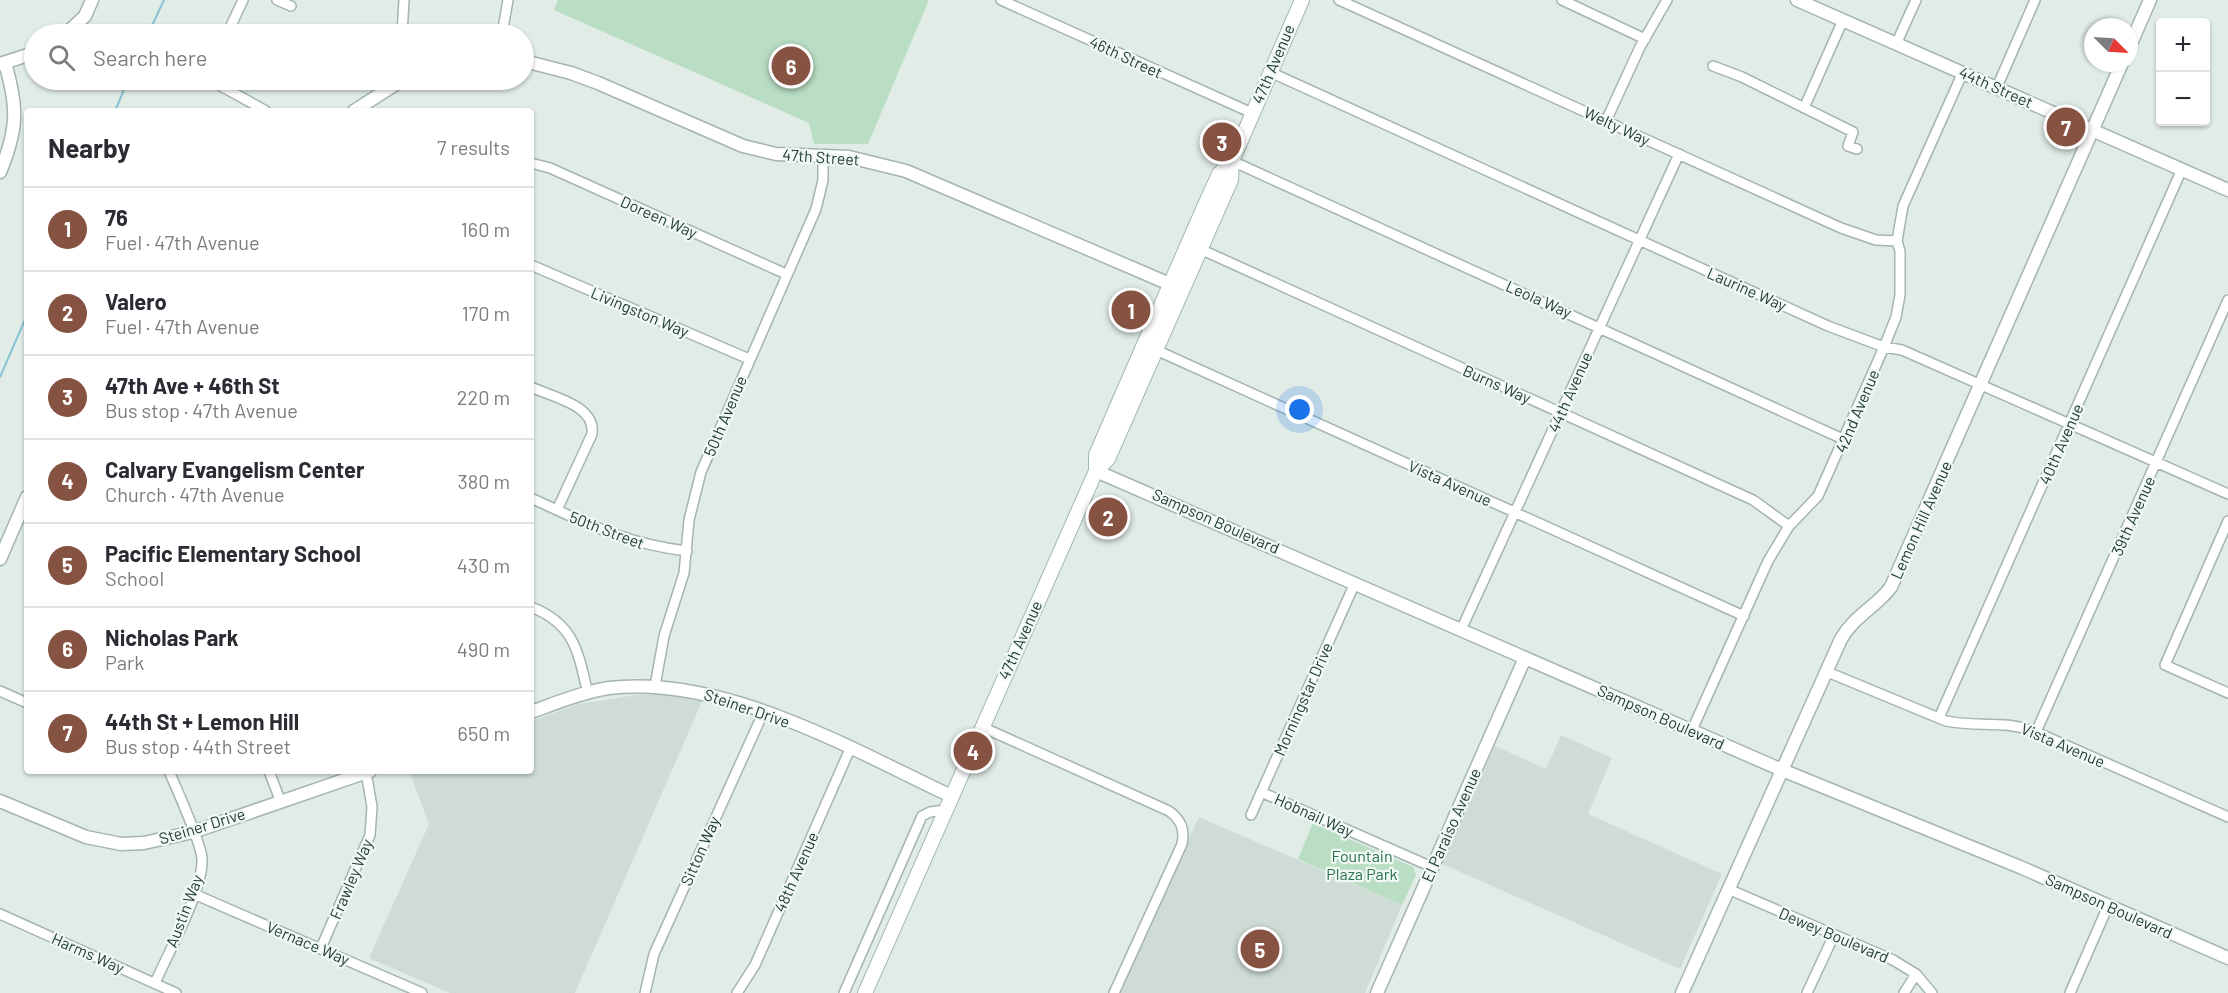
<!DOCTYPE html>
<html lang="en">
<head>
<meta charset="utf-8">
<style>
	:root { --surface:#fff; --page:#f2f2f3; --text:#2b2b33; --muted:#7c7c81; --line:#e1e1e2; --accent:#865342 }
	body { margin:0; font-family:Barlow,sans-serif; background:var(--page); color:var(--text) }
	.controls { position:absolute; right:18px; top:18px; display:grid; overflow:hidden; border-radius:6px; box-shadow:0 2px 4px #0004 }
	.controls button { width:54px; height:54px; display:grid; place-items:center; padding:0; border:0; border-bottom:2px solid var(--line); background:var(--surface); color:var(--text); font:30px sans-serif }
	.compass { position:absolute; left:2084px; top:18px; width:54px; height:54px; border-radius:50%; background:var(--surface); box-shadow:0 2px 4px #0004; rotate:114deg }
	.you { position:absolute; left:1300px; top:410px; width:21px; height:21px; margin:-15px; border:4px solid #fff; border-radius:50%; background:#1a73e8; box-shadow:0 0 0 9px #1a73e833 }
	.badge { display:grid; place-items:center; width:39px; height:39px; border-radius:50%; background:var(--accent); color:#fff; font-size:20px; font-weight:700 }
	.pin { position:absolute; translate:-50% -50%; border:3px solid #fff; box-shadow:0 2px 6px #0006 }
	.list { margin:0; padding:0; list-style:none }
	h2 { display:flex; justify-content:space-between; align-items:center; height:78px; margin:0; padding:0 24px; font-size:26px }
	h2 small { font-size:20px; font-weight:400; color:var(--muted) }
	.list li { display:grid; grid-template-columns:39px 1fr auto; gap:18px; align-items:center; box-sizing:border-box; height:84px; padding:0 24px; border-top:2px solid var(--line) }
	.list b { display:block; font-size:22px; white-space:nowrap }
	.list p { margin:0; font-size:20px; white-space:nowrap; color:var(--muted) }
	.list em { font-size:20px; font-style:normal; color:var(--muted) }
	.icon { flex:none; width:33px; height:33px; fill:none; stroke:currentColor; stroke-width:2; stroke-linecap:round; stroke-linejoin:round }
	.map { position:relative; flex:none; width:2228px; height:993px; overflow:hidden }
	.search { position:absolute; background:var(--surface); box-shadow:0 2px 4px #0004; left:24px; top:24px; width:510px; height:66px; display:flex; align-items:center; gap:15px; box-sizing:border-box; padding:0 21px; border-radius:33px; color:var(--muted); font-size:22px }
	.panel { position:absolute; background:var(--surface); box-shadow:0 2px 4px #0004; left:24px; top:108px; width:510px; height:666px; border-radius:6px }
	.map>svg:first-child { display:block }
</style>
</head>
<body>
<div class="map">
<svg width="2228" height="993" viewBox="0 0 2228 993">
	<rect width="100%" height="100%" fill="#e1ece7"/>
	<!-- built -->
	<path fill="#cfdcd6" d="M636,695H672L703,699L575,993H450L369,958L429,824L409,771H531V721L579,704Z
		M1561,735L1612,758L1588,814L1722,874L1680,969L1442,864L1495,746L1546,769Z
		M1199,817L1402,905L1365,993H1115Z"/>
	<!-- green -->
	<path fill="#b9dec4" d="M558,0H929L868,144H814L809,123L554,10Z
		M1313,823L1413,867L1416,875L1402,905L1298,859Z"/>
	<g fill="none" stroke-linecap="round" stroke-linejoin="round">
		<!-- stream -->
		<path stroke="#87c4d2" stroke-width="2" d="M148,34L164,0
			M115,111L128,80
			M0,377L27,315"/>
		<defs>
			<path id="minor" d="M277,0L291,6
				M1001,0L1252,113
				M1339,0L1841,228L1876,240L1897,241
				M1562,0L1645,39
				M227,34L243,0
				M402,34L404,0
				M502,34L508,0
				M1897,42L1916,0
				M1713,66L1742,77L1853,132L1848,146L1857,149
				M1270,72L1828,326L1884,347L1902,350L2228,494
				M216,80L221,86L266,111
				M1997,87L2035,0
				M1804,108L1843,20
				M1606,121L1640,47L1667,0
				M1232,161L1845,440
				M531,163L550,168L786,274
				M1200,249L1753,500L1789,526
				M531,265L749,359
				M1156,350L1744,616
				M531,387C552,397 596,405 592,434L557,510
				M531,498C585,523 626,544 687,551
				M2228,521L2165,665L2228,693
				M531,607C575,624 578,652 588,694
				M1461,630L1679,154
				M1825,671L1946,721C1979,728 2002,719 2036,732L2228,817
				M655,686L664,636L684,573L689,520L701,472L816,209L823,180V156
				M0,691L27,703
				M1939,718L2182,169
				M982,727L1169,811C1181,820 1185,829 1182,844L1114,993
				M1692,730L1768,561L1789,526L1818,496L1884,347L1896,317L1900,295V251L1897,241L1903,206L1963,72
				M2036,732L2228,300
				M269,771L280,800
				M1261,792L1432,867
				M1251,815L1355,583
				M1728,889L1893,960L1916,974L1932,993
				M194,894L422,993
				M0,914L176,993
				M321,948L370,835L372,807L366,772
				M155,983C168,953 204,889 202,858C200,840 177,790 169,771
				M645,993L654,954L764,711
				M737,993L755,965L850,749
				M844,993L922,816L930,812L945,810
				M1807,993L1834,935
				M1904,993L1916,974
				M2070,993L2108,906"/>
			<path id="tertiary" d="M1797,0L2228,190
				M66,34L85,16L92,0
				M2129,48L2150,0
				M524,61L571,73L598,83L743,146L776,154L849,157L906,171L1179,288
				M0,64L34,53
				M354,111L402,80
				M0,172C18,129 18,107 5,63
				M1207,219L1217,194L1219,178
				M1096,471L1782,770L2020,867L2228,958
				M0,559L27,497
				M531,712C556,703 583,692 609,688C725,675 849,748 951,796
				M0,801L86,837L121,844L144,843L193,832L370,771
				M1377,993L1525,658
				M1682,993L1841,639C1854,616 1876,607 1891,587L2122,63"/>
			<path id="secondary" d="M1096,471V455L1118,404L1204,207L1219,174L1232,161L1302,0
				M865,993L1096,471L1108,459L1231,180L1232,161"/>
		</defs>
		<!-- minor casing -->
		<use href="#minor" stroke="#a4b4ae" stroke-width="12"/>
		<!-- tertiary casing -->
		<use href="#tertiary" stroke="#a4b4ae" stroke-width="15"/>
		<!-- secondary casing -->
		<use href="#secondary" stroke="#9fb8b0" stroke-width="16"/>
		<!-- minor -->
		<use href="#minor" stroke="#fff" stroke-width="9"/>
		<!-- tertiary -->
		<use href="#tertiary" stroke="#fff" stroke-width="12"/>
		<!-- secondary -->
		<use href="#secondary" stroke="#fff" stroke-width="14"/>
	</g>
	<g text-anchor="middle" stroke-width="4.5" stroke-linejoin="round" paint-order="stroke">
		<!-- street labels -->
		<g font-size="16" fill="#213d36" stroke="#f1f8f5">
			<text transform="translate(1126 57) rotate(25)" y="6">46th Street</text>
			<text transform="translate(1273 64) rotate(-67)" y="6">47th Avenue</text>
			<text transform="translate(1996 87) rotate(24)" y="6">44th Street</text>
			<text transform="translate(1617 126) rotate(25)" y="6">Welty Way</text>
			<text transform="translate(821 157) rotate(4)" y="6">47th Street</text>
			<text transform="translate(659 217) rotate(24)" y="6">Doreen Way</text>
			<text transform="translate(1747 289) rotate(24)" y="6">Laurine Way</text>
			<text transform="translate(1539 299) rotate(24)" y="6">Leola Way</text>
			<text transform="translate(640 312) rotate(23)" y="6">Livingston Way</text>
			<text transform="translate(1497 384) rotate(24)" y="6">Burns Way</text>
			<text transform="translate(1570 392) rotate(-66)" y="6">44th Avenue</text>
			<text transform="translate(1857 411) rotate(-67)" y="6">42nd Avenue</text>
			<text transform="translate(725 416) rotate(-67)" y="6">50th Avenue</text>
			<text transform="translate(2061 444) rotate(-66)" y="6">40th Avenue</text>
			<text transform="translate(1450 483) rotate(24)" y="6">Vista Avenue</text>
			<text transform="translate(2133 516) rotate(-66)" y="6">39th Avenue</text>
			<text transform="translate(1921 520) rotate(-66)" y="6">Lemon Hill Avenue</text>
			<text transform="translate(1216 521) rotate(24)" y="6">Sampson Boulevard</text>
			<text transform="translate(607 530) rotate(21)" y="6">50th Street</text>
			<text transform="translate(1020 640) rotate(-66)" y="6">47th Avenue</text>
			<text transform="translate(1303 699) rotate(-66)" y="6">Morningstar Drive</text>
			<text transform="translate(747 708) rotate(19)" y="6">Steiner Drive</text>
			<text transform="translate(1661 717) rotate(24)" y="6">Sampson Boulevard</text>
			<text transform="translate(2063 745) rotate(23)" y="6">Vista Avenue</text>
			<text transform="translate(1314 815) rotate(24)" y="6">Hobnail Way</text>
			<text transform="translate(1451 825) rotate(-66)" y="6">El Paraiso Avenue</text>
			<text transform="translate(202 826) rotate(-17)" y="6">Steiner Drive</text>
			<text transform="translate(700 851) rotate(-66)" y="6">Sitton Way</text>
			<text transform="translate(796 872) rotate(-66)" y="6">48th Avenue</text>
			<text transform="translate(351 879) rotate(-67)" y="6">Frawley Way</text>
			<text transform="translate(2109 906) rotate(24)" y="6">Sampson Boulevard</text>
			<text transform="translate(184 911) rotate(-69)" y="6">Austin Way</text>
			<text transform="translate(1834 935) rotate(23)" y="6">Dewey Boulevard</text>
			<text transform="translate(308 943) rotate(23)" y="6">Vernace Way</text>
			<text transform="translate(88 953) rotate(24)" y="6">Harms Way</text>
		</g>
		<!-- park labels -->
		<g font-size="16" fill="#2a744a" stroke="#f1f8f5">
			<text x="1362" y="862">Fountain<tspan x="1362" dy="18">Plaza Park</tspan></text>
		</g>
	</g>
</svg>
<div class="controls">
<button>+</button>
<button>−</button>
</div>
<svg class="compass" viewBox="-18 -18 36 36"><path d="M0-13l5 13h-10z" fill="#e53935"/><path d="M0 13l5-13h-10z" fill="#7c7c81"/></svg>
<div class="you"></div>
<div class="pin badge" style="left:1131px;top:310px">1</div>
<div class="pin badge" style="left:1108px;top:517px">2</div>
<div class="pin badge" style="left:1222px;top:142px">3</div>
<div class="pin badge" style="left:973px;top:751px">4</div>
<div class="pin badge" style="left:1260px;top:949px">5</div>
<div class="pin badge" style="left:791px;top:66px">6</div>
<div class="pin badge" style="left:2066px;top:127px">7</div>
<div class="search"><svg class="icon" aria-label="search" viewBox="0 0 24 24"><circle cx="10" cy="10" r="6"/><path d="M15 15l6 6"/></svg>Search here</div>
<section class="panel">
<h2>Nearby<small>7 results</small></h2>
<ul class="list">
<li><span class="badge">1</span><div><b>76</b><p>Fuel · 47th Avenue</p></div><em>160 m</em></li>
<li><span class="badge">2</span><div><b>Valero</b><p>Fuel · 47th Avenue</p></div><em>170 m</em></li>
<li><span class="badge">3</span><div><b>47th Ave + 46th St</b><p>Bus stop · 47th Avenue</p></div><em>220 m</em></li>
<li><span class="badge">4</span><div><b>Calvary Evangelism Center</b><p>Church · 47th Avenue</p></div><em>380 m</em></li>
<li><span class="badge">5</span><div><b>Pacific Elementary School</b><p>School</p></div><em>430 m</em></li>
<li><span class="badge">6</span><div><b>Nicholas Park</b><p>Park</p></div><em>490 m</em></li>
<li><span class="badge">7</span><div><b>44th St + Lemon Hill</b><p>Bus stop · 44th Street</p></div><em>650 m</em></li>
</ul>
</section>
</div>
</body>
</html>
